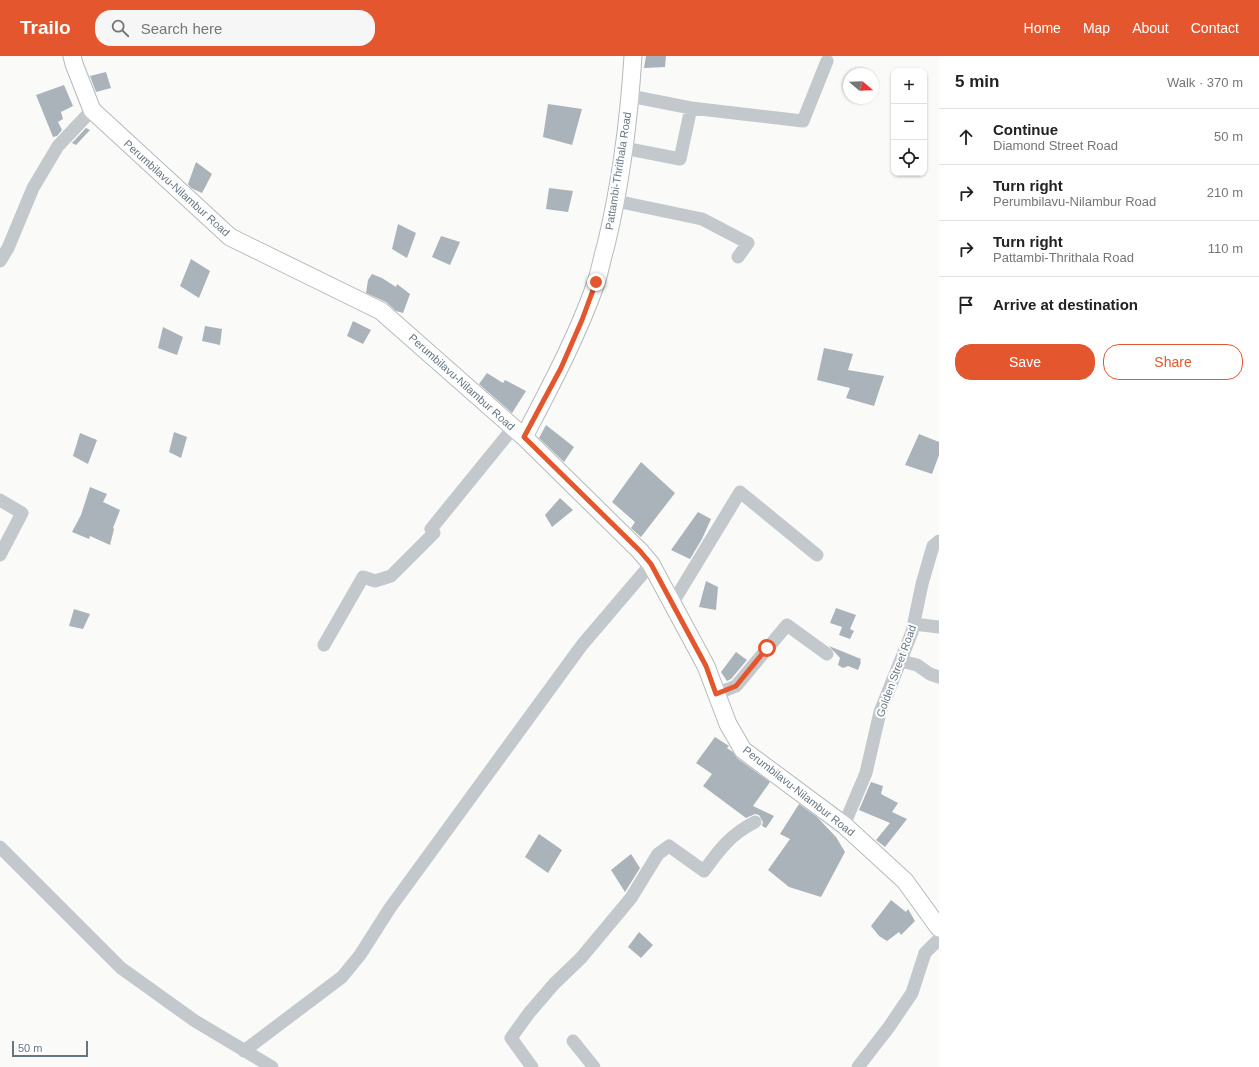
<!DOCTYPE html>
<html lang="en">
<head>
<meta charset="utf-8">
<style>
	:root { --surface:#fff; --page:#f6f6f6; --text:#222; --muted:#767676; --line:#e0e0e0; --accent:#e4572e }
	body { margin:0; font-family:Arial,sans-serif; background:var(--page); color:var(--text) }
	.controls { position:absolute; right:12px; top:12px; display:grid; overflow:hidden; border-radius:8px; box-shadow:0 1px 3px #0004 }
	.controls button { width:36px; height:36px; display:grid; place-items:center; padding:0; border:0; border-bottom:1px solid var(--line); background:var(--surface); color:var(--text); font:20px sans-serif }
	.compass { position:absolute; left:843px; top:12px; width:36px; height:36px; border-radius:50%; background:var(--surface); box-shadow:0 1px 3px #0004; rotate:109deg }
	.scale { position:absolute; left:12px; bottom:10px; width:76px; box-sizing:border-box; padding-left:4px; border:2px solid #657683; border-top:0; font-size:11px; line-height:14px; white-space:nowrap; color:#657683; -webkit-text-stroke:3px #fff; paint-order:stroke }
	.stop { position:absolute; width:12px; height:12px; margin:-9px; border:3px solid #e4572e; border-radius:50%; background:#fff }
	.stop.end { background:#e4572e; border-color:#fff; box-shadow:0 1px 4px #0008 }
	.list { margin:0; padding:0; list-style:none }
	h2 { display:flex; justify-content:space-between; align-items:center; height:52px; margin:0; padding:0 16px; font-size:17px }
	h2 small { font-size:13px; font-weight:400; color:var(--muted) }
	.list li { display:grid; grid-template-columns:26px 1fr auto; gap:12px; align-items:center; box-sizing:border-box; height:56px; padding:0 16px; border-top:1px solid var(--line) }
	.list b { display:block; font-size:15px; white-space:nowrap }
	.list p { margin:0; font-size:13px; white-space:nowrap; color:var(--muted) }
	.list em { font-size:13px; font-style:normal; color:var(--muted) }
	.actions { display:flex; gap:8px; padding:12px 16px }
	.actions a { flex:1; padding:9px 0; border:1px solid var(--accent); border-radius:16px; text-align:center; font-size:14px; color:var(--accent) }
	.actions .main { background:var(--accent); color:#fff }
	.icon { flex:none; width:22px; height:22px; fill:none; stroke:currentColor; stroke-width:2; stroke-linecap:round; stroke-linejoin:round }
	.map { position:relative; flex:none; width:939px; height:1011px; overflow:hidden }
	header { display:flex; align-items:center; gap:24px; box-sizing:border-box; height:56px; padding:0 20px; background:var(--accent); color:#fff }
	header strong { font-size:19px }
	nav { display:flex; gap:22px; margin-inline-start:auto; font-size:14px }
	.search { width:280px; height:36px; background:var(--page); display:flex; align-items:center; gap:10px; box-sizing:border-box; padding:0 14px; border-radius:16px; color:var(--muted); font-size:15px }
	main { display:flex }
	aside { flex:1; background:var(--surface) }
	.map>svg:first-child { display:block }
</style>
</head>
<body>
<header>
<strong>Trailo</strong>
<div class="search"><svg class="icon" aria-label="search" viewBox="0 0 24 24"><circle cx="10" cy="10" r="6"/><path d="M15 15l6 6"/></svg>Search here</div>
<nav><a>Home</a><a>Map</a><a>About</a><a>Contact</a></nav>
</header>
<main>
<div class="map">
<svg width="939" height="1011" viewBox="0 0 939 1011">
	<rect width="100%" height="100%" fill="#fafaf8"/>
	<!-- building -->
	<path fill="#aab3b9" d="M646,0H666L665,11L644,12Z
		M106,16L111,32L96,36L90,20Z
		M64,29L73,50L61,56L63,63L58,66L62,74L57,80L53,81L36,39Z
		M548,48L582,53L572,89L543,81Z
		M86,72L90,74L76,89L72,87Z
		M196,106L212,118L202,137L191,132L188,128Z
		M549,132L573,135L568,156L546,153Z
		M398,168L416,177L407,202L392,193Z
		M441,180L460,186L450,209L432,201Z
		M191,203L210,215L199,242L180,230Z
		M372,218L382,222L396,231L397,228L410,238L403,257L396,255L386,246L366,237L368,224Z
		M353,265L371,274L363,288L347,280Z
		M205,270L222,273L220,289L202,285Z
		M163,271L183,281L177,299L158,292Z
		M824,292L853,298L848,314L884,320L874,350L846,342L850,332L817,324Z
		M487,317L503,327L505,324L526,335L512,357L479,328Z
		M546,369L574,391L564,406L539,382Z
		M174,376L187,381L181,402L169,396Z
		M80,377L97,384L88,408L73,400Z
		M919,378L939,386V399L932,418L905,409Z
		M641,406L675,437L641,481L631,472L635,466L612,446Z
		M90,431L107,438L103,446L120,454L113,472L114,473L110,489L90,480L89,483L72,476L81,459Z
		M560,442L573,454L552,471L545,459Z
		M698,456L711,463L702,483L690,503L671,494Z
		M706,525L718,531L716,554L699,551Z
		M836,552L856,559L850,573L854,575L850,583L839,579L842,571L830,567Z
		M74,553L90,558L83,573L69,570Z
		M829,590L861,603L860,605L861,606L858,614L848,610L843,612L838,609L840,602Z
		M736,596L747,604L731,623L727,625L721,616Z
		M715,681L729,690L727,692L733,696L737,702L770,726L753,750L774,760L766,772L762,770L763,766L759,759L755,758L746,762L703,730L712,718L696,707Z
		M871,726L883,730L881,738L898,747L892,756L907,763L885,791L876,784L890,767L859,754Z
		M799,748L817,761L836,781L845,796L821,841L789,831L768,814L790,783L780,778Z
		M539,778L562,794L548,817L525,801Z
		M631,798L640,812L625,836L611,814Z
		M891,844L906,856L908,853L915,865L901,879L899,876L887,885L879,880L871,870Z
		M639,876L653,889L641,902L628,891Z"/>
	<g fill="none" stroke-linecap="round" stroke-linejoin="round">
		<defs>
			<path id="major" d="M72,0L74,8L92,54L230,181L381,255L524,381L640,495L651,508L706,610L728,668L743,694L844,769L905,825L939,872
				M524,381C550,331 577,281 596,227C600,215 602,202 606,189C621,127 629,64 633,0"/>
		</defs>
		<!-- major casing -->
		<use href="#major" stroke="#b5babe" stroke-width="19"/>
		<!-- minor -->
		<path stroke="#c3c8cc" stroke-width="13" d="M630,40L691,52L803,65L827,5
			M624,92L680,103L691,52
			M616,145L702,163L748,187L738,201
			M0,205L8,192L33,132L58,90L92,54
			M0,444L22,457L0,499
			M672,548L740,436L817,499
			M914,568L939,571
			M324,589L363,521L375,525L391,520L434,477L431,473L513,372
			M901,605L917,609L930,618L939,621
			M716,638L736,630L787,569L827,598
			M844,769L866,717L880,656L912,576L922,528L933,490L939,485
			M0,791L121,912L195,965L272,1011
			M573,985L594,1011
			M244,995L342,921L360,899L390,852L582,589L651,508
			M532,1011L511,982L529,957L554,928L581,902L631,842L658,798L669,790L704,815C719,794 731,778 755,766
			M858,1011L889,971L912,937L925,897L939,883"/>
		<!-- major -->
		<use href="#major" stroke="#fff" stroke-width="17"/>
	</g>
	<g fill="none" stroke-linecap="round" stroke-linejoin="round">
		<!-- route -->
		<path stroke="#e4572e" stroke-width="5" d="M596,226L582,264L561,312L524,381L640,495L651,508L706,610L716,638L736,630L767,592"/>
	</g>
	<g text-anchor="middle" stroke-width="4" stroke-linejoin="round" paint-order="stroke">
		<!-- street labels -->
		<g font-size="11" fill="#657683" stroke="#fff">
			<text transform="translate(618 115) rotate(-81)" y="4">Pattambi-Thrithala Road</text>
			<text transform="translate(177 132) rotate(42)" y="4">Perumbilavu-Nilambur Road</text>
			<text transform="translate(462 326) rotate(42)" y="4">Perumbilavu-Nilambur Road</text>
			<text transform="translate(896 615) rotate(-70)" y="4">Golden Street Road</text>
			<text transform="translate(799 735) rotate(38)" y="4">Perumbilavu-Nilambur Road</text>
		</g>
	</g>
</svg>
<div class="controls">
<button>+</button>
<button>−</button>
<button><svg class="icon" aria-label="locate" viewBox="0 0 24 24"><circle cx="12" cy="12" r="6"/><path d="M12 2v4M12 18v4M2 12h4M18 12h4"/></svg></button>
</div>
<svg class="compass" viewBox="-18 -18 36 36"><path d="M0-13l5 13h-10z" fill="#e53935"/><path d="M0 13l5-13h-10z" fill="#767676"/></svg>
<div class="scale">50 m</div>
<div class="stop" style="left:767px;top:592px"></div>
<div class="stop end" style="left:596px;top:226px"></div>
</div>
<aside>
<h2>5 min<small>Walk · 370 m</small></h2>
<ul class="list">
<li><svg class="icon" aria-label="ahead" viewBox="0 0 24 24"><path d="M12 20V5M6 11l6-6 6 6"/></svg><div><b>Continue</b><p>Diamond Street Road</p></div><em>50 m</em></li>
<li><svg class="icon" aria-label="right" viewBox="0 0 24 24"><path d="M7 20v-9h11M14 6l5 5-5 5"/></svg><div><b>Turn right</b><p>Perumbilavu-Nilambur Road</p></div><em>210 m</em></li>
<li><svg class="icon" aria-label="right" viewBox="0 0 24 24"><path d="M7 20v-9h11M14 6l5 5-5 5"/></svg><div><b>Turn right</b><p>Pattambi-Thrithala Road</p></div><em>110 m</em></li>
<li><svg class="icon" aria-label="arrive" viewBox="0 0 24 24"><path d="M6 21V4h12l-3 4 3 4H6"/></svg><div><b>Arrive at destination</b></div></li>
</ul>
<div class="actions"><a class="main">Save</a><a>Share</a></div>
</aside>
</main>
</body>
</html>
